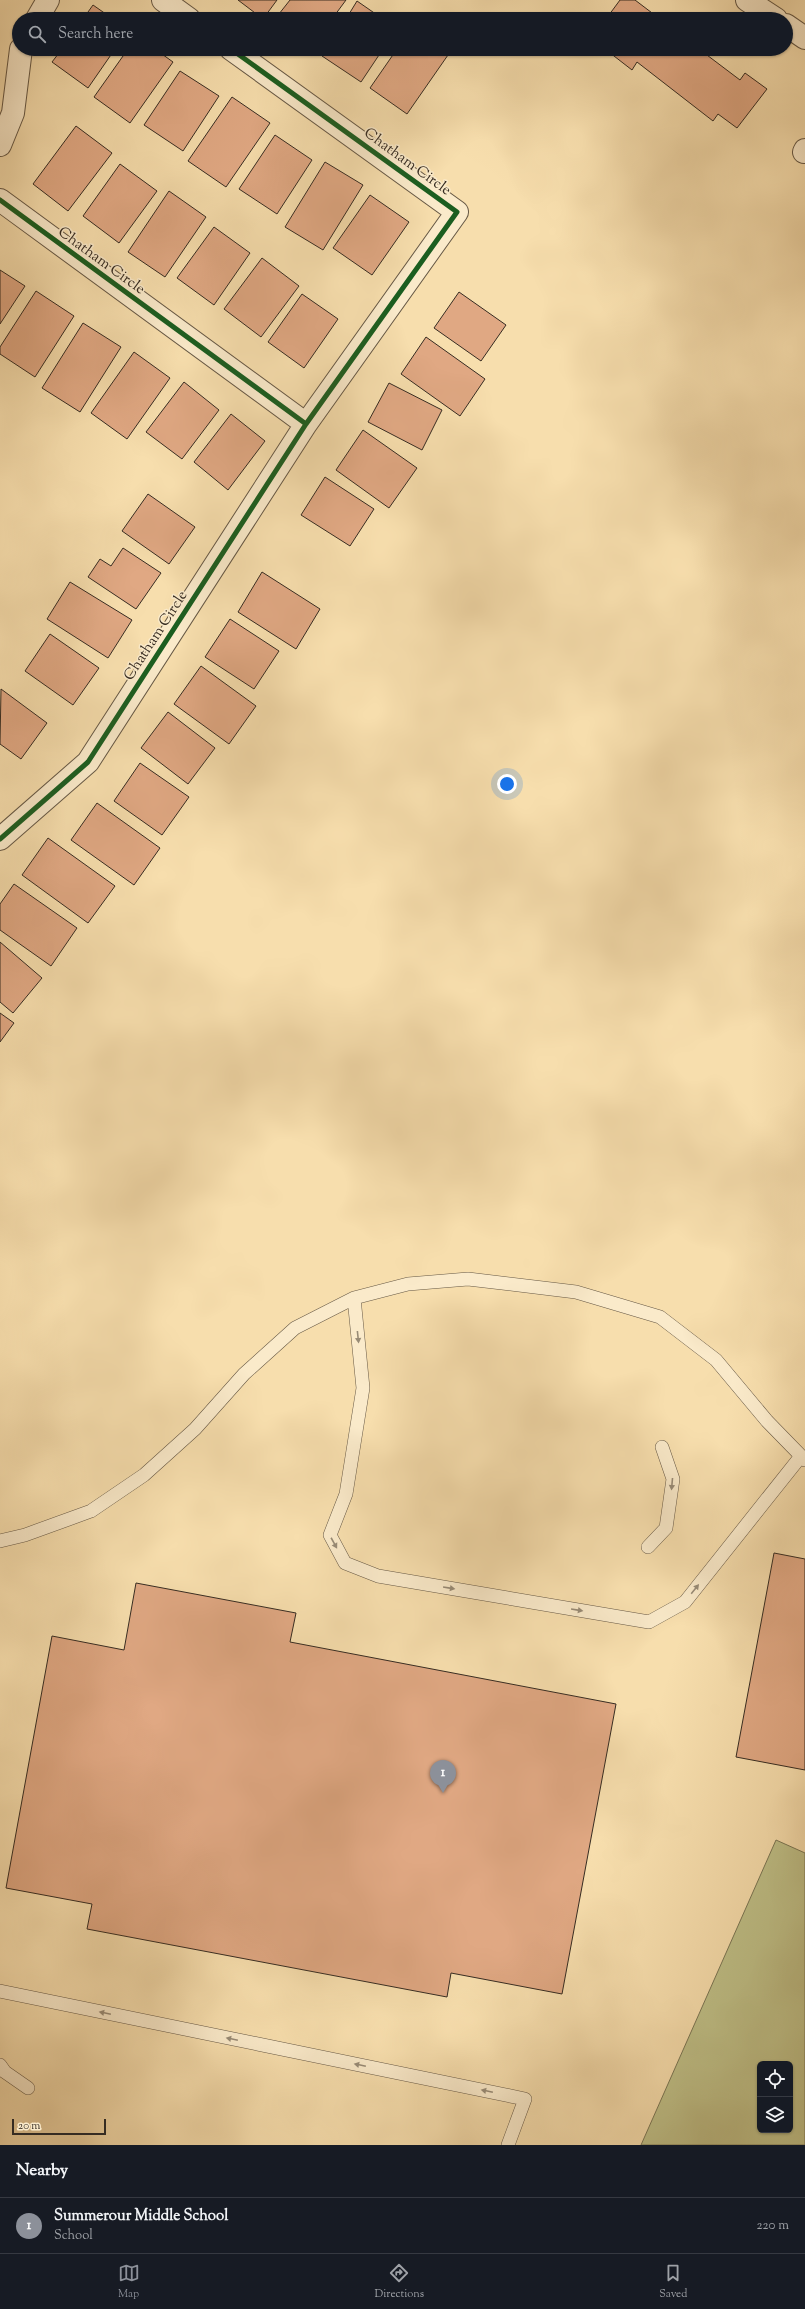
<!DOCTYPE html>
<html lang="en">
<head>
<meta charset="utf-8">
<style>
	:root { --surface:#171b24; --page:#20242c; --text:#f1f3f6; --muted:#9ea1a6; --line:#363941; --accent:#8c9099 }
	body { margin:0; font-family:"Sorts Mill Goudy",serif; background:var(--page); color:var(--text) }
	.controls { position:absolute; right:12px; bottom:12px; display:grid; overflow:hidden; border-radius:6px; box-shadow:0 1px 3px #0004 }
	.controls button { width:36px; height:36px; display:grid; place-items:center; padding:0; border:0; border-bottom:1px solid var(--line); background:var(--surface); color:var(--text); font:20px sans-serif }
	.scale { position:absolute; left:12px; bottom:10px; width:94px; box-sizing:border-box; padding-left:4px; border:2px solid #362c22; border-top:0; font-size:11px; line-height:14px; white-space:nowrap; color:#362c22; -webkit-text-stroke:3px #faeaca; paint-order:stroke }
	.you { position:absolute; left:507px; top:784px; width:14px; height:14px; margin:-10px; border:3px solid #fff; border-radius:50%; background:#1a73e8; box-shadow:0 0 0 6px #1a73e833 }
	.badge { display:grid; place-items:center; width:26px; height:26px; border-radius:50%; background:var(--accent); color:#fff; font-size:13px; font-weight:700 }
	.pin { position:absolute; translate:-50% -33px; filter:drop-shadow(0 1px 2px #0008) }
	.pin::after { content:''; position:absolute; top:21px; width:14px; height:12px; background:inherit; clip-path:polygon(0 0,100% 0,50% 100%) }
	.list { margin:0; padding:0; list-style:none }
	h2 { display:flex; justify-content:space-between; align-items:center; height:52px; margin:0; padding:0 16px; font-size:17px }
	h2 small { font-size:13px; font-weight:400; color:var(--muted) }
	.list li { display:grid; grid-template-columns:26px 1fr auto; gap:12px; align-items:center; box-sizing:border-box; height:56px; padding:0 16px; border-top:1px solid var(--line) }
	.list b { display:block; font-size:15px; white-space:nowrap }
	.list p { margin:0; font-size:13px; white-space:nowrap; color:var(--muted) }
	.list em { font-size:13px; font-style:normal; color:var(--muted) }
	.icon { flex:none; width:22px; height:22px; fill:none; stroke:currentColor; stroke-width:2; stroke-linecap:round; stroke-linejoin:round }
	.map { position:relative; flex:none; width:805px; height:2145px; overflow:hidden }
	.search { position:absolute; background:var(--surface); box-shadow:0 1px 3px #0004; left:12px; right:12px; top:12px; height:44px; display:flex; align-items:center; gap:10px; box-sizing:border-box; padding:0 14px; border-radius:22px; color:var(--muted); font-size:15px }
	.sheet { height:108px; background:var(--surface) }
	nav { display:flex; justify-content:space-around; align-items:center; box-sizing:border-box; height:56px; border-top:1px solid var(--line); background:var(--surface); font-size:11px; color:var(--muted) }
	nav a { display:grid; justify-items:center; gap:2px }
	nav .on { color:var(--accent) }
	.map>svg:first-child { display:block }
</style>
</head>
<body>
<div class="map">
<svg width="805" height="2145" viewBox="0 0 805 2145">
	<rect width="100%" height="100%" fill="#f7dead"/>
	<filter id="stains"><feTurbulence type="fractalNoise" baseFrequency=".005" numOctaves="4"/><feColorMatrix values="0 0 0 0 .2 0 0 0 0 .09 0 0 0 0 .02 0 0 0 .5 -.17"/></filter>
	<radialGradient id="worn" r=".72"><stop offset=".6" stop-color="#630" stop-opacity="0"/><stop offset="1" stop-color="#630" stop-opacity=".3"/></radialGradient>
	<!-- grass -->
	<path fill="#bfc088" stroke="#7a7655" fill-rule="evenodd" d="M776,1840L805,1853V2145H641ZM760,2064H790V2130H760Z"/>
	<!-- building -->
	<path fill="#e0a883" stroke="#362c22" d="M238,0H277L263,19Z
		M290,0H346L332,19H275Z
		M620,0H635L660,19H606Z
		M357,1L383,19H346Z
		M93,5L113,19H83Z
		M62,49H115L88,88L52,62Z
		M128,49H155L173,62L130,123L94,97Z
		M326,49H383L361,82L322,56Z
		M397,49H440L448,55L407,114L370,88Z
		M605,49H699L740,80L745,73L767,89L737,128L718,114L713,121L637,62L632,70Z
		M180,71L219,96L183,151L144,125Z
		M232,97L270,123L226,187L188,161Z
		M76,126L112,153L68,211L33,184Z
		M275,135L312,160L277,214L239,189Z
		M325,162L363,185L323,250L285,227Z
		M120,164L157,191L119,243L83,216Z
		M169,191L206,217L165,277L128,252Z
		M370,195L409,222L372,275L333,248Z
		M214,227L250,253L214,305L177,278Z
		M262,258L299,286L261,337L224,309Z
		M0,270L25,286L0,324Z
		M36,291L74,316L35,377L0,354V347Z
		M459,292L506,325L481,361L434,328Z
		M302,294L338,319L304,368L268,342Z
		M83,323L121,347L80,412L42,388Z
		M426,337L485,379L460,416L401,374Z
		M134,352L170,378L127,439L91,413Z
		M184,382L219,410L182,459L146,432Z
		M389,383L442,410L422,450L368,422Z
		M231,414L265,441L228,490L194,462Z
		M363,430L417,468L389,508L336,470Z
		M325,477L374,509L350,546L301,515Z
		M148,494L195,527L169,564L122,531Z
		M123,548L161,573L136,609L88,577L100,559L111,566Z
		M262,572L320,609L296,649L238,612Z
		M70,582L132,620L108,658L47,619Z
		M230,619L279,651L254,689L205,657Z
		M50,634L99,668L73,705L25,671Z
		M201,666L256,706L229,744L174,704Z
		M1,689L47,723L21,759L0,744Z
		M168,712L215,748L188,784L141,748Z
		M140,763L189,797L162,835L114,801Z
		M97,803L160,848L134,885L71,840Z
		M48,838L115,886L88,923L22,875Z
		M14,884L77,928L51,966L0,930V904Z
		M0,942L42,978L13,1013L0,1002Z
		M0,1013L14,1023L0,1042Z
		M774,1553L805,1559V1770L736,1757Z
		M136,1583L296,1613L290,1642L616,1704L562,1994L451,1973L447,1997L87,1929L92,1904L6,1888L52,1636L124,1650Z"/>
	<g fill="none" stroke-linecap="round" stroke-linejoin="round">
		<defs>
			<path id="lane" d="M354,1298L363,1388L346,1494L330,1535L345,1563L378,1576L649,1622L685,1602L801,1456
				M0,1541L25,1535L91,1511L144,1475L195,1429L244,1374L295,1328L354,1298L408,1284L468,1279L576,1292L660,1317L716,1360L767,1421L805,1460
				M648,1547L666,1528L673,1479L662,1447
				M0,1991L525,2099L508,2145
				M0,2065L5,2072L28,2088"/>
			<path id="street" d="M163,0L189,19
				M747,0L776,19
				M37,19L48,0
				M786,25L805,38
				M0,145L13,113L21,49
				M804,152L805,150
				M0,200L306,424
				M0,839L88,762L306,424L457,212L231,49"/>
		</defs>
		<!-- lane casing -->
		<use href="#lane" stroke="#665845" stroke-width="14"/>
		<!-- street casing -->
		<use href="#street" stroke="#665845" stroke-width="24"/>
		<!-- lane -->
		<use href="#lane" stroke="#faeaca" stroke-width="13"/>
		<!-- street -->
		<use href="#street" stroke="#faeaca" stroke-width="22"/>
		<defs>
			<path id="cycleway" d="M0,200L306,424
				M0,839L88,762L306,424L457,212L231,49"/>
		</defs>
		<!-- cycleway casing -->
		<use href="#cycleway" stroke="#faeaca" stroke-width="8"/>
		<!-- cycleway -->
		<use href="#cycleway" stroke="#1b5e20" stroke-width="5"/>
	</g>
	<!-- one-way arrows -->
	<defs><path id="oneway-solid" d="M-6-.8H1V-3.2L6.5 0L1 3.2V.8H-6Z"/></defs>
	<g fill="#988b76">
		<use href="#oneway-solid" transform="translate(358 1337) rotate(84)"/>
		<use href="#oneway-solid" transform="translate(672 1484) rotate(95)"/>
		<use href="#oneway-solid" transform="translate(334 1543) rotate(61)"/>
		<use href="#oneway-solid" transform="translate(449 1588) rotate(9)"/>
		<use href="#oneway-solid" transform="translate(695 1589) rotate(-51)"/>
		<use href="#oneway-solid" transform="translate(577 1610) rotate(9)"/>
		<use href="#oneway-solid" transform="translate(105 2013) rotate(-168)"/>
		<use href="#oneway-solid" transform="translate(232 2039) rotate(-168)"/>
		<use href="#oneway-solid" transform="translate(360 2065) rotate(-168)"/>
		<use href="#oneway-solid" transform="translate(487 2091) rotate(-168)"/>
	</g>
	<g text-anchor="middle" stroke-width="3" stroke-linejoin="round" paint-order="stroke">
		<!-- street labels -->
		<g font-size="15" fill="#362c22" stroke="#faeaca">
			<text transform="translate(408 161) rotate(36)" y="5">Chatham Circle</text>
			<text transform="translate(102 260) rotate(36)" y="5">Chatham Circle</text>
			<text transform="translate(155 635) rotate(-57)" y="5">Chatham Circle</text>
		</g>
	</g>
	<rect width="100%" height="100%" filter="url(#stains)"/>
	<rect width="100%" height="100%" fill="url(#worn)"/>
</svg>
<div class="controls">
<button><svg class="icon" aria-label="locate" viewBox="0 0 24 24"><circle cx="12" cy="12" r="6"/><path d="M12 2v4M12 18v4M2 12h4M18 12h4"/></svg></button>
<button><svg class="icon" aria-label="layers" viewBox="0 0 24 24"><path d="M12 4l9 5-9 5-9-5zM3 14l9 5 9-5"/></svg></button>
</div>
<div class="scale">20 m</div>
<div class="you"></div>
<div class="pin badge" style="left:443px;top:1793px">1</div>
<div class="search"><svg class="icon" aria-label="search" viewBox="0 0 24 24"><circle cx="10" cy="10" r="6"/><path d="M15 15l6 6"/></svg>Search here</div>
</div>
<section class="sheet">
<h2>Nearby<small></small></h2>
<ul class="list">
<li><span class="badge">1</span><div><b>Summerour Middle School</b><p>School</p></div><em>220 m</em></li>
</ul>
</section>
<nav>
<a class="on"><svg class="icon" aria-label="map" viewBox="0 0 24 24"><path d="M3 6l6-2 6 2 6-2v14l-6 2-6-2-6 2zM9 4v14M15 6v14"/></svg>Map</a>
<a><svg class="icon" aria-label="directions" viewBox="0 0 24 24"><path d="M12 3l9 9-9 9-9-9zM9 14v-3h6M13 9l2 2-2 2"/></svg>Directions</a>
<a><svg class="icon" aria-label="saved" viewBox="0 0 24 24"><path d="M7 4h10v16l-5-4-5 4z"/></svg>Saved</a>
</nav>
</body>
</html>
